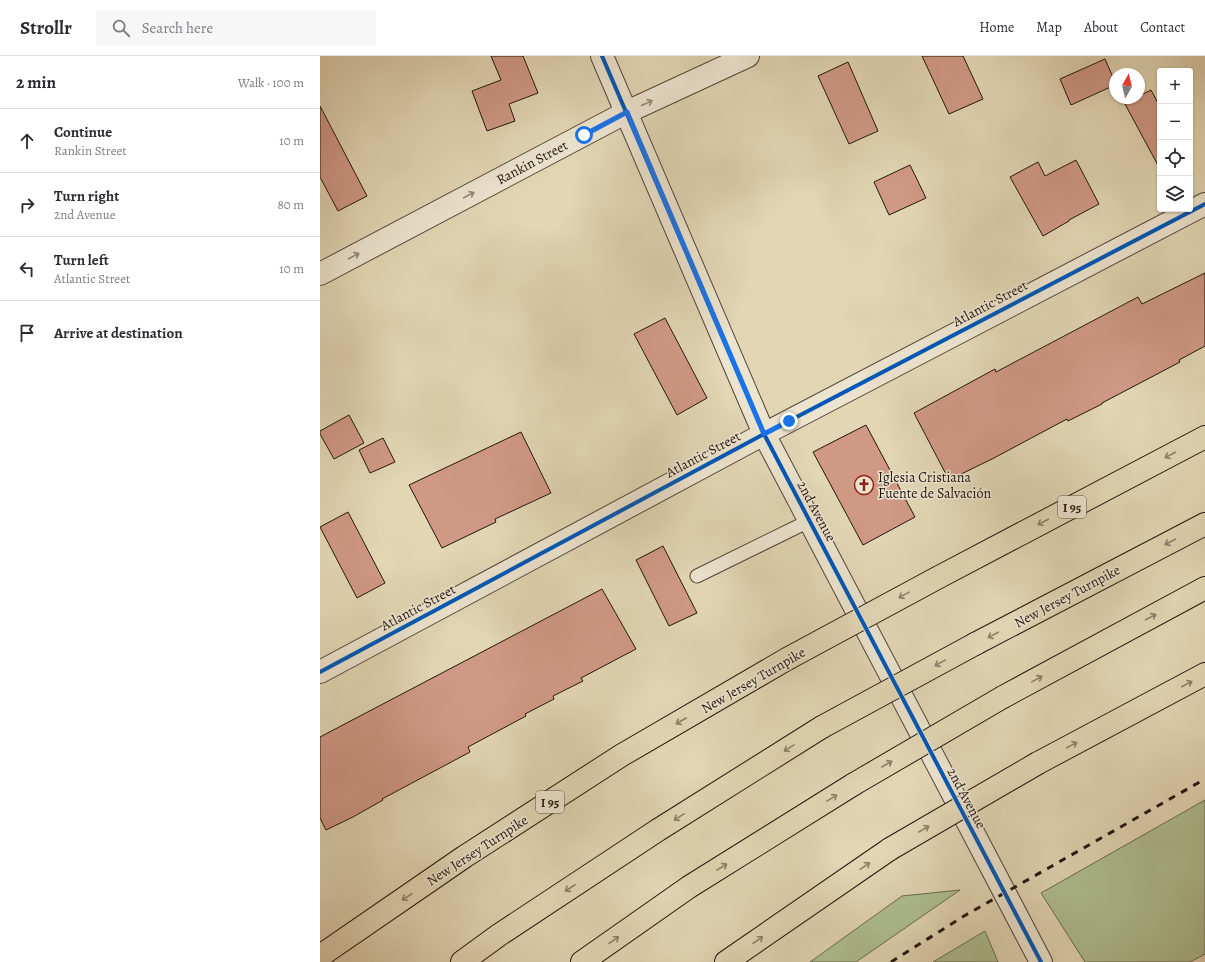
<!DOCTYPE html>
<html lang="en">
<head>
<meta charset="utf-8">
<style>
	:root { --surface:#fff; --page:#f7f7f7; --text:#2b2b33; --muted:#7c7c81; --line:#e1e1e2 }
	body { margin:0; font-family:Alegreya,serif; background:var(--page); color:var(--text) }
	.controls { position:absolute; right:12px; top:12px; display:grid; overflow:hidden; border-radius:4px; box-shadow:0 1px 3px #0004 }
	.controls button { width:36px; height:36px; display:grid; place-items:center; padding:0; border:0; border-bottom:1px solid var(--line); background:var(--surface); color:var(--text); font:20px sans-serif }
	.compass { position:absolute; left:789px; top:12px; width:36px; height:36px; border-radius:50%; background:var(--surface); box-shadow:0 1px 3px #0004; rotate:8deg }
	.stop { position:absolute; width:12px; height:12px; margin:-9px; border:3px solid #1a73e8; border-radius:50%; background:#fff }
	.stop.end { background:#1a73e8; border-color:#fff; box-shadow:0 1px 4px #0008 }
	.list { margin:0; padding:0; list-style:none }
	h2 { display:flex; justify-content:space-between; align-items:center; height:52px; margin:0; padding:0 16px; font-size:17px }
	h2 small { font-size:13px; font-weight:400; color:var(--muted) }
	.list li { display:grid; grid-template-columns:26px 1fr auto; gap:12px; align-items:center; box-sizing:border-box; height:64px; padding:0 16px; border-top:1px solid var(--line) }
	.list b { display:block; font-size:15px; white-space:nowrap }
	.list p { margin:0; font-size:13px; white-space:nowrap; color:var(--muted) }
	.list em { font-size:13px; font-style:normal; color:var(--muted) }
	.icon { flex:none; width:22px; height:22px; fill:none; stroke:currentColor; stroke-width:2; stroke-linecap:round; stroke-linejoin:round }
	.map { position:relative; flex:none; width:885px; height:906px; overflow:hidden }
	header { display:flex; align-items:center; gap:24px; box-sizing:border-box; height:56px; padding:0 20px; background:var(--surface); border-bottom:1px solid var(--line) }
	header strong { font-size:19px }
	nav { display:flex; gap:22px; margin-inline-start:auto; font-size:14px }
	.search { width:280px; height:36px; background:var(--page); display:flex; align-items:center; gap:10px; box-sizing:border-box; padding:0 14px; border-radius:4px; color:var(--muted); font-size:15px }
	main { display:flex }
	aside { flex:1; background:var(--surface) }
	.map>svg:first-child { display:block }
</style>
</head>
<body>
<header>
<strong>Strollr</strong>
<div class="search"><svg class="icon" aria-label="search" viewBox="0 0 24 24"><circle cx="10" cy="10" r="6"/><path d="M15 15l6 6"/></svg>Search here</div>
<nav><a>Home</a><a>Map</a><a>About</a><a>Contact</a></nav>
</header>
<main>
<aside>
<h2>2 min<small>Walk · 100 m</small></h2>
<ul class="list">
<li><svg class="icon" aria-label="ahead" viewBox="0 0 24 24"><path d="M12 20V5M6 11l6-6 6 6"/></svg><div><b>Continue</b><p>Rankin Street</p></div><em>10 m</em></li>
<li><svg class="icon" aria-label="right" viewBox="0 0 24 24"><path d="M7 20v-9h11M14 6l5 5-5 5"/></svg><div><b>Turn right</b><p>2nd Avenue</p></div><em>80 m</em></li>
<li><svg class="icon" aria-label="left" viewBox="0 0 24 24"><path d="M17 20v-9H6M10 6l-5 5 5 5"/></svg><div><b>Turn left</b><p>Atlantic Street</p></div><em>10 m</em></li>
<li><svg class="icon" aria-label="arrive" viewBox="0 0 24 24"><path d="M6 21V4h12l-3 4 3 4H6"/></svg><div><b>Arrive at destination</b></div></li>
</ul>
</aside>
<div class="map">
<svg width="885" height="906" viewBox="0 0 885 906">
	<rect width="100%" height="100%" fill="#e2d6b5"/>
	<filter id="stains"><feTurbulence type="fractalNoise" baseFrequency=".005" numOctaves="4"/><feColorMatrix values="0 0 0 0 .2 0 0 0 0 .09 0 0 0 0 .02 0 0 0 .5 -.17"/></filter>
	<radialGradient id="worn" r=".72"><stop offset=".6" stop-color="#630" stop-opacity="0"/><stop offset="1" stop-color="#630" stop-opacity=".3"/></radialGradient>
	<!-- green -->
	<path fill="#aebf91" stroke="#686a50" d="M885,744V898L870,906H765L721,837Z
		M640,834L536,906H490L582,840Z
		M665,875L678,906H613Z"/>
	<!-- building -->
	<path fill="#d09986" stroke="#22150e" d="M171,0H203L218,37L189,48L195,65L167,75L152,35L181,24Z
		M602,0H643L663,43L629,58Z
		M785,3L795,26V29L751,49L740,23Z
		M528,6L558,75L529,88L498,20Z
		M831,34L840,51V113L805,48L816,42H819V40Z
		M0,50L47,140L18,155L0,121Z
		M756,104L779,148L749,164V165L723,180L690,121L718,106L725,120Z
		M590,109L606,142L569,159L554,126Z
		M885,217V290L859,304L860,306L782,347V348L748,365L747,363L674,402L629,424L594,357L675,313L676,316L818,241L822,248Z
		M345,262L387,342L357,359L314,278Z
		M29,359L44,387L14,403L0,378V375Z
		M546,369L595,461L543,489L493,396Z
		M201,376L231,437L175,463L176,466L122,492L89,429Z
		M63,382L75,406L50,417L39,394Z
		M28,456L65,527L37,542L0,471Z
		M343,490L377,557L349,570L316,504Z
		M282,533L316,593L261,622L263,625L233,640L234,643L205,658L206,660L148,691L150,696L62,743L63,744L33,761L6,774L0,762V681Z"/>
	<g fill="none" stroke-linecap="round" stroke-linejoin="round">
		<defs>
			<path id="lane" d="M377,520L489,465"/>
			<path id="street" d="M282,0L444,378L721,906
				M0,218L307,56L428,0
				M0,616L444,378L885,148"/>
			<path id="highway" d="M619,521L885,381
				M655,588L885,468
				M683,641L885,532
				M718,707L885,618
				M0,900L144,801L302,699L467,603
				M142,906L179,879L338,774L502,671
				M262,906L369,831L534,728
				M406,906L570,793"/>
		</defs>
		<!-- lane casing -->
		<use href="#lane" stroke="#524538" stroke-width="15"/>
		<!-- street casing -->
		<use href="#street" stroke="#524538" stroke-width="24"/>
		<!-- highway casing -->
		<use href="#highway" stroke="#22150e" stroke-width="24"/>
		<!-- lane -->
		<use href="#lane" stroke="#ece4cf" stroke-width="13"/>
		<!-- street -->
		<use href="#street" stroke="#ece4cf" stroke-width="22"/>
		<!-- highway -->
		<use href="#highway" stroke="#e2d6b5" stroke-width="22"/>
		<!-- rail -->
		<path stroke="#22150e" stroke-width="3" stroke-dasharray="7 7" stroke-linecap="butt" d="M571,906L644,860L885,723"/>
		<defs>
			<path id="highway-bridge" d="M467,603L619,521
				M502,671L655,588
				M534,728L683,641
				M570,793L718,707"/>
		</defs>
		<!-- highway-bridge casing -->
		<use href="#highway-bridge" stroke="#22150e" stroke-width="24" stroke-linecap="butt"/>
		<!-- highway-bridge -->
		<use href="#highway-bridge" stroke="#e2d6b5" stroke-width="22"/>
		<defs>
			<path id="cycleway" d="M282,0L444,378L721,906
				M0,616L444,378L885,148"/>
		</defs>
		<!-- cycleway casing -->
		<use href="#cycleway" stroke="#ece4cf" stroke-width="6"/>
		<!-- cycleway -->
		<use href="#cycleway" stroke="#0057b8" stroke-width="4"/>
	</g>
	<!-- one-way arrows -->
	<defs><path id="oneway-shaft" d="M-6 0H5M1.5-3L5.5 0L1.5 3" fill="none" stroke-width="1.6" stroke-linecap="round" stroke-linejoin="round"/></defs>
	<g stroke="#918778">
		<use href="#oneway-shaft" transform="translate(327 47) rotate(-25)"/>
		<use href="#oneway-shaft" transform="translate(149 139) rotate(-28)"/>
		<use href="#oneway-shaft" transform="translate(34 200) rotate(-28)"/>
	</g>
	<g stroke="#8c7f6a">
		<use href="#oneway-shaft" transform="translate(850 399) rotate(152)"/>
		<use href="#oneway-shaft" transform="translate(723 466) rotate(152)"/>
		<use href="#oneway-shaft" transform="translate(850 486) rotate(152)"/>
		<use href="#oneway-shaft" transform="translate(584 539) rotate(151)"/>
		<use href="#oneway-shaft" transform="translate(831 561) rotate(-28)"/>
		<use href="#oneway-shaft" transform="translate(673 579) rotate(152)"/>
		<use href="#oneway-shaft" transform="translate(620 607) rotate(151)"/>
		<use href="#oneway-shaft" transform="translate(717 623) rotate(-29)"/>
		<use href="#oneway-shaft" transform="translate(867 628) rotate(-28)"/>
		<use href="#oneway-shaft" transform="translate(361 665) rotate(150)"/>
		<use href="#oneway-shaft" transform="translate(752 689) rotate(-28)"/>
		<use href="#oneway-shaft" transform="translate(469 692) rotate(148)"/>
		<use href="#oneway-shaft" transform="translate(567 708) rotate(-30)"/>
		<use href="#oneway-shaft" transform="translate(512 742) rotate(-32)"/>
		<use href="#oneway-shaft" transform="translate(359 761) rotate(148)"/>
		<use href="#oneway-shaft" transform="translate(604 773) rotate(-30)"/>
		<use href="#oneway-shaft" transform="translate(545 810) rotate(-35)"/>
		<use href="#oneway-shaft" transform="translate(402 811) rotate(-32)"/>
		<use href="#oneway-shaft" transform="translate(250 832) rotate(147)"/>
		<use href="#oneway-shaft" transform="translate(87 841) rotate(146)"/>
		<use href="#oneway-shaft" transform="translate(294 884) rotate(-35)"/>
		<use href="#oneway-shaft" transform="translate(438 884) rotate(-35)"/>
	</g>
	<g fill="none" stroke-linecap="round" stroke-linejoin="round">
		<!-- route -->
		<path stroke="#1a73e8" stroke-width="5" d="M264,79L307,56L444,378L469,365"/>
	</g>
	<!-- icons -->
	<defs>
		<symbol id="church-ring" viewBox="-11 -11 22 22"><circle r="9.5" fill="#ece4cf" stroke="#8f2418" stroke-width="1.5"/><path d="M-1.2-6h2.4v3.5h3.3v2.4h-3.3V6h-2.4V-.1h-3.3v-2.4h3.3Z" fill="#8f2418"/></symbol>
	</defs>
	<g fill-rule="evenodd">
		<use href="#church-ring" x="533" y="418" width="22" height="22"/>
	</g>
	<g text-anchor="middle" stroke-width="3" stroke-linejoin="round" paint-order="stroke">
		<!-- shield labels -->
		<g fill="#ece4cf" stroke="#5f5348" stroke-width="1">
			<rect x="738" y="440" width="28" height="22" rx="3"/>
			<rect x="216" y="735" width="28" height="22" rx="3"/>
		</g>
		<g font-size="13" font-weight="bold" fill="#22150e">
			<text x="752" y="456">I 95</text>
			<text x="230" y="751">I 95</text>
		</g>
		<!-- street labels -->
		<g font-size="14" fill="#22150e" stroke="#ece4cf">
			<text transform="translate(212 106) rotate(-28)" y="5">Rankin Street</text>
			<text transform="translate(670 247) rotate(-28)" y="5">Atlantic Street</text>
			<text transform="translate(383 398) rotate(-28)" y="5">Atlantic Street</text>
			<text transform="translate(497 455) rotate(62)" y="5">2nd Avenue</text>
			<text transform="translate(747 540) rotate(-28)" y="5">New Jersey Turnpike</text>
			<text transform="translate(98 551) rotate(-28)" y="5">Atlantic Street</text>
			<text transform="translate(433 624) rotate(-30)" y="5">New Jersey Turnpike</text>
			<text transform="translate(647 742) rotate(62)" y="5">2nd Avenue</text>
			<text transform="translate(157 794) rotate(-33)" y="5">New Jersey Turnpike</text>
		</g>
		<!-- poi labels -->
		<g font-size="14" fill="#22150e" stroke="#ece4cf" text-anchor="start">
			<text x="558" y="426">Iglesia Cristiana<tspan x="558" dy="16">Fuente de Salvación</tspan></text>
		</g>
	</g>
	<rect width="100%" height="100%" filter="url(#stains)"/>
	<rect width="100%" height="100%" fill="url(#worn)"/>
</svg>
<div class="controls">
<button>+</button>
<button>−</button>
<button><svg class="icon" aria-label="locate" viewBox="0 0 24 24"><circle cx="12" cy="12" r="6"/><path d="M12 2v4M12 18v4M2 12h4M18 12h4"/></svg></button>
<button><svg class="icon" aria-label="layers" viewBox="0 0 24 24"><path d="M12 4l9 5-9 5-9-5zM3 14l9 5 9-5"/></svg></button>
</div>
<svg class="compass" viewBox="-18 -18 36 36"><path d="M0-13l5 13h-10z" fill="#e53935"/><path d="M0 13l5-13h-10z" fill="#7c7c81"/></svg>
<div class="stop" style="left:264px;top:79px"></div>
<div class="stop end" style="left:469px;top:365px"></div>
</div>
</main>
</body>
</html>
